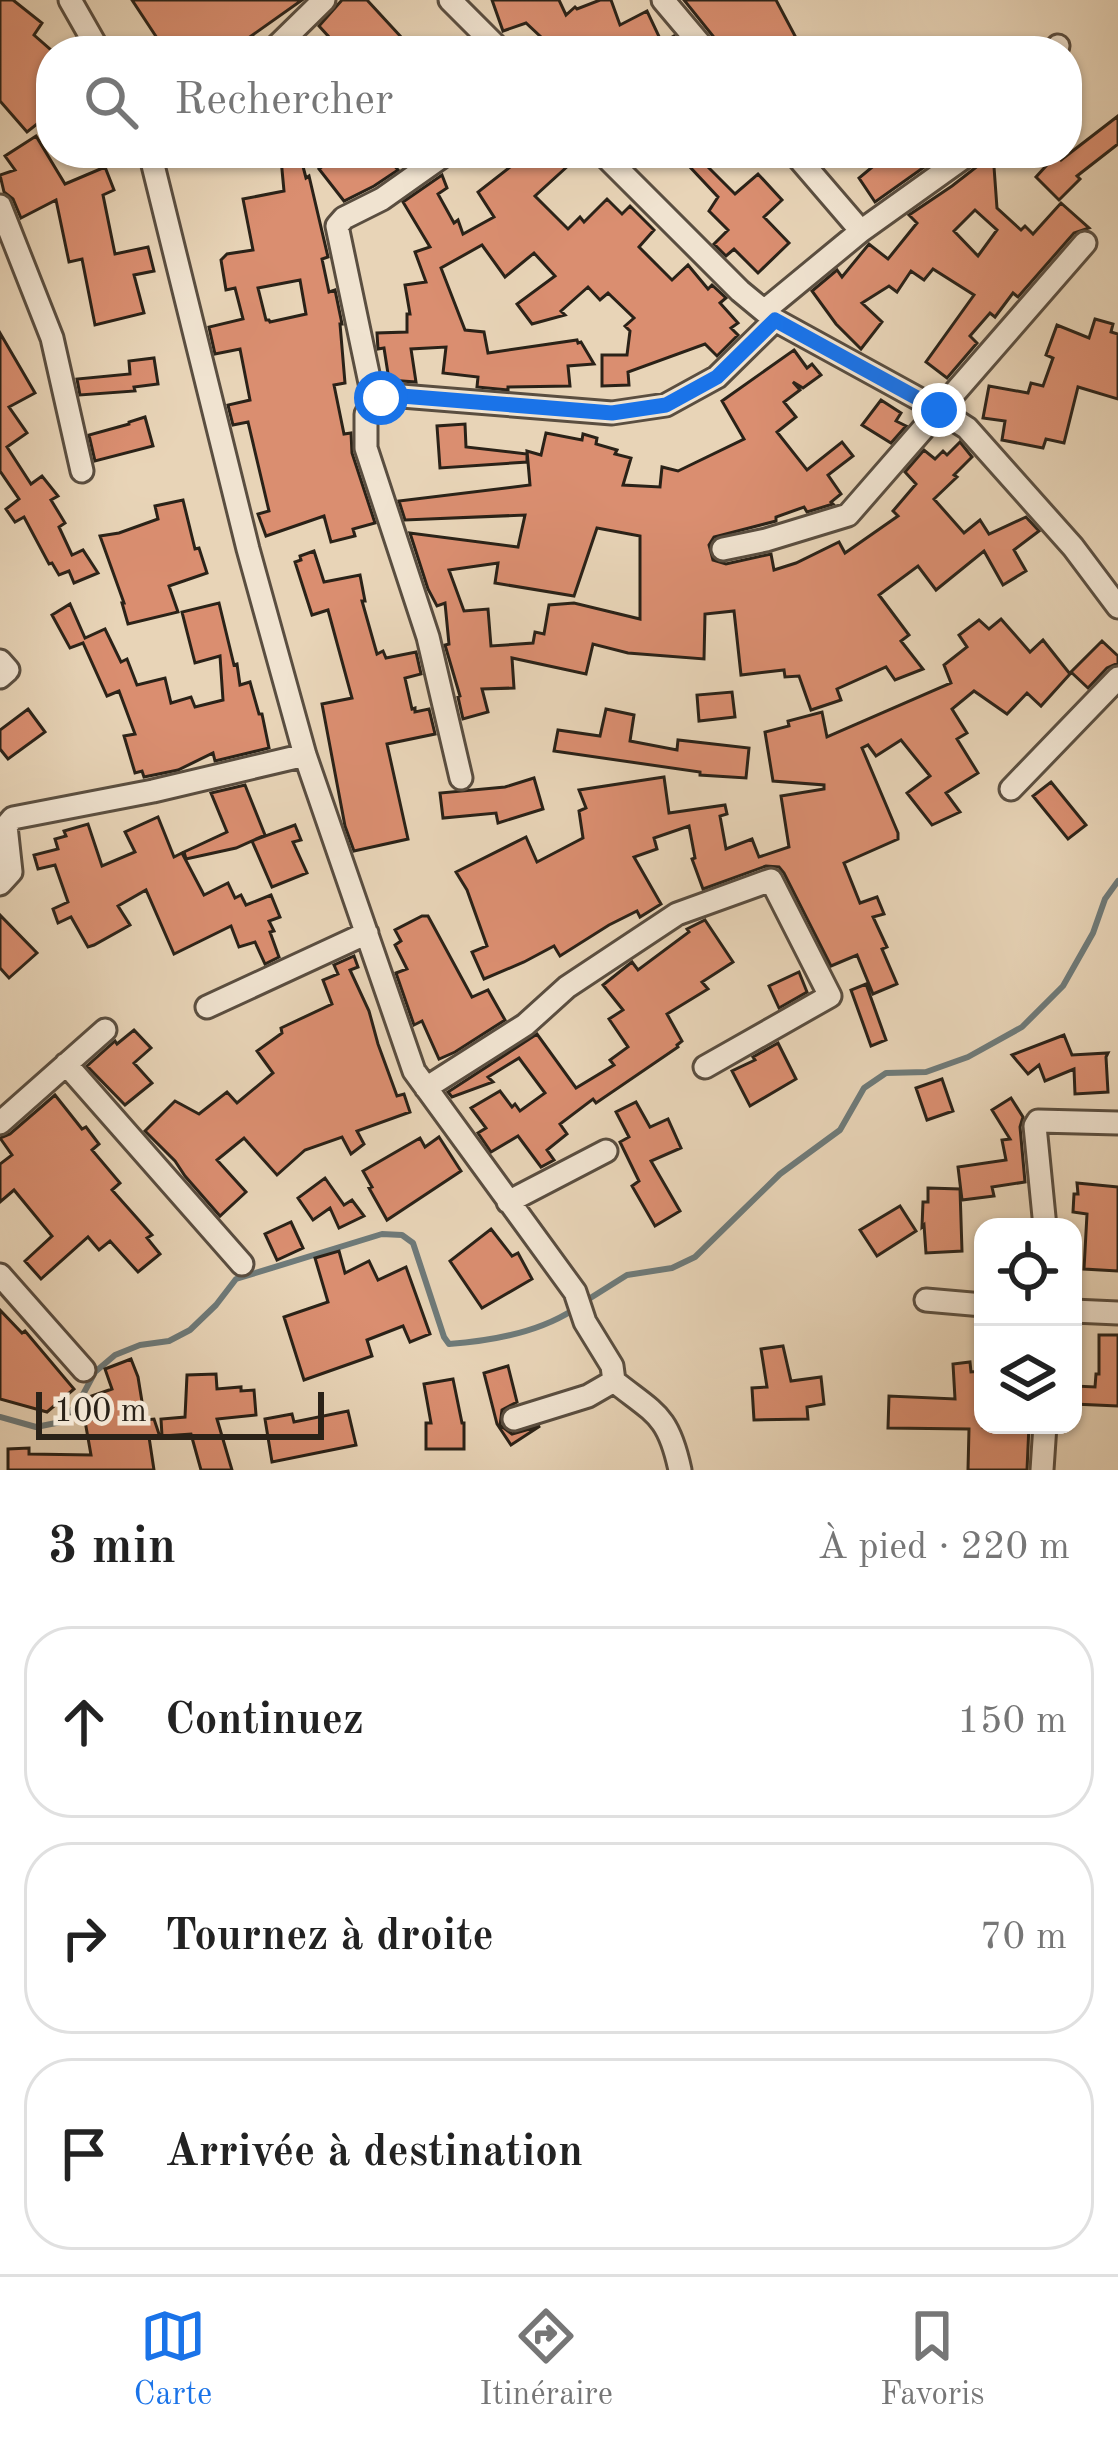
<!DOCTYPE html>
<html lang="fr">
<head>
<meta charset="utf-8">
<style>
	:root { --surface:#fff; --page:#f6f6f6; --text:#222; --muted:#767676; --line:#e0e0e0; --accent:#1a73e8 }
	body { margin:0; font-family:"Old Standard TT",serif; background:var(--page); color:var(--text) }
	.controls { position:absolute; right:36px; bottom:36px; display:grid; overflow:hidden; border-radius:24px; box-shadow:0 3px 9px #0004 }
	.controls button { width:108px; height:108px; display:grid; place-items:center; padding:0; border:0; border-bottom:3px solid var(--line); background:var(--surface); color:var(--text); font:60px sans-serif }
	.scale { position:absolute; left:36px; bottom:30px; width:288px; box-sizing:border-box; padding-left:12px; border:6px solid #2a2218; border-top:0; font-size:33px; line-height:42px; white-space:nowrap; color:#2a2218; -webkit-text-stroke:9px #f0e3d0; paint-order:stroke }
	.stop { position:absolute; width:36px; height:36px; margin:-27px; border:9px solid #1a73e8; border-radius:50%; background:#fff }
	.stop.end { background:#1a73e8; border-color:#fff; box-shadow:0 3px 12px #0008 }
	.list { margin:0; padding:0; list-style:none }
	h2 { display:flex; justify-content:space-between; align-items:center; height:156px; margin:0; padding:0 48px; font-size:51px }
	h2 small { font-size:39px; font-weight:400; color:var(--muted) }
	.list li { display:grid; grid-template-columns:78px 1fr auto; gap:36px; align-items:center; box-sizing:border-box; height:192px; margin:0 24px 24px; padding:0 24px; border:3px solid var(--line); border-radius:48px }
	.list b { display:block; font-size:45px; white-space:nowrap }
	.list em { font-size:39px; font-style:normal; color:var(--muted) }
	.icon { flex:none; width:66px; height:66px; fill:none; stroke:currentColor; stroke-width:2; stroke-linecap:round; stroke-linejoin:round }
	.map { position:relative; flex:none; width:1118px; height:1470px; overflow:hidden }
	.search { position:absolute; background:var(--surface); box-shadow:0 3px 9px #0004; left:36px; right:36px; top:36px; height:132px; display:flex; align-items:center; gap:30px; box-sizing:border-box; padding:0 42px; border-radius:48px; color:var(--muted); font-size:45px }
	.sheet { height:804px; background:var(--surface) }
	nav { display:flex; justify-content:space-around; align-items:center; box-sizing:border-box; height:168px; border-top:3px solid var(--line); background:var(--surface); font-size:33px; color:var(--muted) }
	nav a { display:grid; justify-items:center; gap:6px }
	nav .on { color:var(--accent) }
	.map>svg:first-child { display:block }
</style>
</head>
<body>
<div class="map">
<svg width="1118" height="1470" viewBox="0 0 1118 1470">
	<rect width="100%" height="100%" fill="#e8d4b7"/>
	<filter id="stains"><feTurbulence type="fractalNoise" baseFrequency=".00167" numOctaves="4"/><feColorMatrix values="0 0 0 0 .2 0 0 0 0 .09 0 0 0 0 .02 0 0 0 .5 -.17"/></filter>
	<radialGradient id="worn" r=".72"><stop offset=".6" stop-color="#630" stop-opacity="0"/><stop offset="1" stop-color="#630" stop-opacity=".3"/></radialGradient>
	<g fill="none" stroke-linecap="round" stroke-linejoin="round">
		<!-- stream -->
		<path stroke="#6e7a79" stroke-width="6" d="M584,1302L627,1275L672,1268L695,1257L780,1174L840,1130L864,1088L886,1073L926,1072L968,1057L1022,1027L1063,986L1093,933L1105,899L1118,881
			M0,1417L36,1427L61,1422L79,1402L95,1372L115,1355L140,1345L169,1341L190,1330L216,1305L236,1279L382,1234L402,1235L413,1243L444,1337L449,1344C492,1341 537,1333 573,1310"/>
	</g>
	<!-- building -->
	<path fill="#da8e70" stroke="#2a2218" stroke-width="3" fill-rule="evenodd" d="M0,0H13L42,23L34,35L51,50V113L27,132L0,101Z
		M132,0H302L230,51H143L159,41Z
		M342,0H367L414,51H314L329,37L319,26Z
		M492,0H559L566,15L575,7L577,9L600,0H611L620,25L647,11L662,43L674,36L686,51H556L526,23L503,31Z
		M684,0H776L803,51H721L717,41Z
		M1118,116V144L1077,176L1080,179L1059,200L1036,177L1056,155L1061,160Z
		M36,136L65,184L105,167L114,190L103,195L115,254L148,247L154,271L134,275L144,313L95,325L82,259L69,262L56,200L21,218L13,199L4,192L0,175L15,170L5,156Z
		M339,153H384L398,170L374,186L344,201L319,169Z
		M528,153H540L547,162L557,153H582L535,196L568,229L580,217L584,222L607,199L622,214L630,206L654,230L639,247L672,280L688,265L708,289L712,285L726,298L720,303L738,323L731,328L738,335L717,356L705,344L628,372L629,385L602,386V355H627L630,331L625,326L634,318L608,293L600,300L588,287L561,311L565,315L532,324L517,304L555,276L534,253L505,277L482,245L441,268L465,330L484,332L488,353L577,340L578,343L581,342L594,364L568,366L570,386L508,387V390L477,387L478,377L443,373L446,347L411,349L416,382L389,380L384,348L378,349L377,333L407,332V314H410L405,285L426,282L415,252L430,247L403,202L442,175L447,188L438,194L454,223L458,220L463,234L494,217L478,192Z
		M889,153H944L875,202L859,178Z
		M300,155L306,178L309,176L328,257L322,259L329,292L335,290L342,324H340L345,383L334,385L344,434L351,433L352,453L375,523L353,529L355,536L331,542L324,516L266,536L258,514L269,511L248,422L233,425L228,405L250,400L240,349L215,354L209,327L243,319L235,288L226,290L221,260L227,254L253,250L243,199L284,191L281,159ZM300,280L306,314L270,322L269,320H266L258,288Z
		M985,156L994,167L997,208L1021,230L1025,226L1033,234L1061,203L1089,228L1074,233L1018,297L1013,293L995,317L990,313L970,336L977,343L947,378L926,362L974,295L933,269L924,280L911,271L897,292L889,286L862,303L882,322L861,349L836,324L812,291L837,270L842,277L869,244L888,259L917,223L909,215L952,186L979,165ZM975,210L997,230L978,256L954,231Z
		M698,157L735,194L758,174L782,200L764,217L789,243L758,273L734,249L726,256L714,244L728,230L709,211L718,197L689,166Z
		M1095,319L1113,324L1111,332L1118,334V399L1078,387L1064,443L1046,439L1043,448L1002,440L1005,421L983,418L989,386L1028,393L1031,383L1043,386L1053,358L1046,355L1057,325L1089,338Z
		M0,333L35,393L9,407L27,433L7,447L31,484L42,476L58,496L51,500L65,523L59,527L72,555L83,550L98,573L74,583L69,571L59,575L52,563L49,564L24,517L15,522L6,509L19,499L0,471Z
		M794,350L807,368L812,364L821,375L803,388L793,382L800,390L784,402L796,417L777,432L807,470L842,442L853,456L828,475L841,494L831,502L833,504L807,512L804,507L776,517V521L714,537L709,545L713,560L726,564L771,554L774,570L796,563L839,542L845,553L898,516L893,511L916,484L905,472L924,450L935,459L943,451L947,455L960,442L972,457L954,475L957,477L934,499L964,533L980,520L989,534L1026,517L1039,531L1014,550L1026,571L1003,585L984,551L936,590L918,566L879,595L909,635L901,641L923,669L895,680L886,667L837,689L841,700L811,710L799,676L785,677L784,670L741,675L734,611L705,614L704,659L628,653L593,644L586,674L512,658L514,688L482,689L488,712L463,719L458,697L460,696L445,645L449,644L445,603L437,606L428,589L410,533L518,547L525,515L405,520L399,501L530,485L527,451L541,455L546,433L582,440L583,434L597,438L596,444L617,450L615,454L631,458L623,485L660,487L662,467L678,471L744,439L722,401ZM597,528L640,536V619L574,603L549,605L544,634L535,632L533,643L491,646L488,609L464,611L449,570L498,563L495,583L574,596Z
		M154,358L158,384L134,387L135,391L80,395L77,379L130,374L129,361Z
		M881,400L901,413L896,421L906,426L891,443L862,425Z
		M145,417L153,446L95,461L89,435L129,424V422Z
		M465,424L466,447L527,454V462L440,468L437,426Z
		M183,500L195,549L199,548L207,573L169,586L178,612L128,624L122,603H124L100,536L119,533L158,519L155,506Z
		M314,551L324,582L360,575L365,601H362L377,654L383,651L386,658L416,652L421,674L405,678L412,709L415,708V712L429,709L435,734L387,744L408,839L354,851L345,826L322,704L352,698L328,610L312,615L295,562L301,560L300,556Z
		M219,603L234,665L237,664L240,685L250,682L259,714H262L269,748L215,761L213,753L178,770L144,777L142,771L135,773L124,736L135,734L119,691L107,696L83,643L70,648L52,615L70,604L85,638L105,629L121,662L127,659L137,685L165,678L171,703L191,697L195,707L223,700L220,656L195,663L182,612Z
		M1001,619L1030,652L1043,640L1070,674L1041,706L1027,693L1007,714L974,691L952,709L967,733L957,739L978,773L946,793L960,812L932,825L907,793L930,776L901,740L876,756L868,745L862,748L898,833V839L844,863L860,903L877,897L884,914L873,917L887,947L882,949L897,984L873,994L857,955L831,966L784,873L779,867L766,866L703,889L692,859L695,858L689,826L654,838L657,849L634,857L661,904L640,917L637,911L609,925L560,956L554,946L524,962L484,979L472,952L487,946L467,890L456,872L526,837L537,862L583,838L579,811L586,808L579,790L664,777L669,813L725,805L727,814L720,816L726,849L752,839L759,857L789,847L781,796L824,789V785L773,781L765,732L789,726L788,721L822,712L827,737L951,683L944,665L967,647L959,635L979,620L989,629Z
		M1102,641L1118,656V663L1107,668L1088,688L1071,672Z
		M732,692L735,717L699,721L697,695Z
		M28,709L45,732L8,759L0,749V730Z
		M606,709L634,715L630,741L677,750L678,740L749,748L746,778L700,775V772L554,751L558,730L600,736Z
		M534,778L543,809L498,823L496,813L443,818L440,793L505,787Z
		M1051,782L1086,825L1068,839L1033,796Z
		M245,785L265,835L236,848L186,859L184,852L227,832L211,793Z
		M158,817L174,857L182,853L204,895L228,883L235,898L241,895L246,905L271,895L280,917L269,921L274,931L270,932L279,957L265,964L255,942L239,947L231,926L174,954L146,890L118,906L130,925L94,945L88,947L71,917L58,923L53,909L68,902L55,865L38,869L34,855L58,849L55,839L66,836L64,831L88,824L102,866L135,852L125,832Z
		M295,825L301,840L293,842L307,873L272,887L252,841Z
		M0,915L37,953L9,978L0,968Z
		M422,916H428L472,997L488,990L505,1020L455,1052L439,1059L422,1021L414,1025L396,973L407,969L395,945L401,941L395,930Z
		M705,920L733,962L702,982L708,989L667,1014L682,1041L677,1045L678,1047L596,1103L593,1099L560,1124L567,1134L547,1150L554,1160L541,1167L518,1136L491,1152L478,1133L486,1128L471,1108L500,1091L512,1107L515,1104L520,1111L545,1093L519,1058L488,1077L493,1082L452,1097L448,1092L537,1034L576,1088L614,1065L610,1060L628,1047L609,1019L623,1010L603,985L632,962L638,970L689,932L687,929Z
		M354,956L358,967L350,970L369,1011L378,1044L397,1096L404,1094L410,1112L357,1131L364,1144L351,1154L342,1137L305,1150L277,1175L244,1138L217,1160L246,1192L220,1216L185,1176L175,1161L145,1131L175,1101L199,1114L227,1092L237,1103L273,1073L257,1051L282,1033L281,1028L332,1004L323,980L338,974L334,965Z
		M799,972L807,992L779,1008L769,986Z
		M866,984L886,1040L871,1046L851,990Z
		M134,1030L151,1048L134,1063L152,1083L125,1105L87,1066L115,1041L117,1044Z
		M1064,1035L1072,1055L1108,1053L1106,1057L1108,1092L1075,1094L1074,1069L1045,1081L1039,1065L1028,1074L1012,1055Z
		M778,1043L796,1079L750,1106L732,1071L755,1060L753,1057Z
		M942,1079L953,1111L927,1120L916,1088Z
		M55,1095L82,1129L86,1127L99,1144L92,1150L120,1183L112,1190L152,1235L147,1238L160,1254L138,1272L110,1241L99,1250L88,1237L41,1279L25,1261L52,1236L14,1190L0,1202V1164L12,1155L0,1138L10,1134Z
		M1011,1098L1023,1117L1020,1127L1025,1182L992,1187L994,1196L962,1200L958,1167L1006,1160L1002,1140L1010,1139L992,1110Z
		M636,1102L650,1127L668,1119L681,1148L651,1161L680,1211L655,1226L632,1186L639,1181L620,1142L629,1137L616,1112Z
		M439,1137L461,1171L387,1220L369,1188L372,1187L363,1171L420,1138L425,1147Z
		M325,1178L344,1205L352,1200L364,1216L339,1228L330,1208L313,1220L298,1198Z
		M1077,1183L1118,1187V1271L1084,1269L1087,1214L1073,1212L1074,1194H1078Z
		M928,1188L960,1189L962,1251L926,1253L924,1225L922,1227L923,1202H928Z
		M900,1206L916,1231L877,1256L860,1230Z
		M291,1222L303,1248L277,1260L265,1234Z
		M491,1229L512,1256L518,1253L532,1279L482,1308L450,1261Z
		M339,1251L345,1273L369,1261L378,1280L406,1267L430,1334L410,1342L403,1326L367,1340L372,1356L304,1380L284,1317L328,1302L315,1258Z
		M0,1310L22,1333L25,1331L74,1389L47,1412L0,1399Z
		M1099,1335H1118V1406L1074,1404L1075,1386L1095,1387L1096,1374H1099Z
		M783,1346L791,1381L821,1377L824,1404L807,1407L808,1419L754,1420L752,1388L767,1387L761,1349Z
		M131,1359L138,1377L145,1420L154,1419L160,1437H149L154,1470H8V1449L29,1448V1454L91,1455L85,1421L94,1419L86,1398L112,1389L105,1369Z
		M970,1362L971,1372L983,1371V1427L1029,1425L1027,1470H968L969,1429L888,1428L889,1396L955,1399L953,1364Z
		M508,1366L517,1402L502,1410L500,1425L512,1434L540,1426L511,1445L497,1424L484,1373Z
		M216,1374L217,1389L241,1387V1391L254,1390L256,1415L217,1419L232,1470H201L191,1434L162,1436L161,1419L185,1417L187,1375Z
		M453,1379L462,1423H464V1449H426V1423H431L424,1384Z
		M348,1411L356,1445L272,1462L265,1419L292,1414L294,1422Z"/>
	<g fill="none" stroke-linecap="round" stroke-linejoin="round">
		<defs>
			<path id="minor" d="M70,0L99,51
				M450,0L501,51
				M663,0L706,51
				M272,51L324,0
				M1054,51L1058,46
				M150,153L248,549L305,755L414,1071L575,1292L585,1322L612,1366L614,1381C655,1414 668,1414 680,1470
				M602,153L740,291L775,320L939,410L967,428L1073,547L1118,607
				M794,153L861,231
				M0,206L52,338L82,471
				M764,311L861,231L970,153
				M374,402L337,226L344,218L382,199L447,153
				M723,549L766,540L848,515L1085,243
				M0,661L8,670L0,677
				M461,778L428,637L366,448V414L374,402L389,395L612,413L666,405L717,377L775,320
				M1011,789L1118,678
				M0,884L11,872L6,826L13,818L153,791L305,755
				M207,1007L367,933
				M66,1064L242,1264
				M426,1088L525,1025L567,987L677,914L771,880L830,996L705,1067
				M0,1123L105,1030
				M508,1202L606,1151
				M1045,1227L1035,1126L1038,1121L1118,1123
				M0,1275L84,1370
				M926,1300L983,1305
				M1073,1311L1118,1313
				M514,1419L588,1396L614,1381
				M1042,1470L1045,1425"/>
		</defs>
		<!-- minor casing -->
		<use href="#minor" stroke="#5a4e40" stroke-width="27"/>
		<!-- minor -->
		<use href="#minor" stroke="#f0e3d0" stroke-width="21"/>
	</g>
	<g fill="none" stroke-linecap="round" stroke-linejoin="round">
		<!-- route -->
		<path stroke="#1a73e8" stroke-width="15" d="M381,398L389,395L612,413L666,405L717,377L775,320L939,410"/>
	</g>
	<rect width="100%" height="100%" filter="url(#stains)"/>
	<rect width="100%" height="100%" fill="url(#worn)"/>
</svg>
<div class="controls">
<button><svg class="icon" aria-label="locate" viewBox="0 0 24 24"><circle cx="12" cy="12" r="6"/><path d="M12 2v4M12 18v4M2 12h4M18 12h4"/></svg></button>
<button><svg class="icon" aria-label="layers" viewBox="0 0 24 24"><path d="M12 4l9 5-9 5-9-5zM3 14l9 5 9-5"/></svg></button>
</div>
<div class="scale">100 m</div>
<div class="stop" style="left:381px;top:398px"></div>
<div class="stop end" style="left:939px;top:410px"></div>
<div class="search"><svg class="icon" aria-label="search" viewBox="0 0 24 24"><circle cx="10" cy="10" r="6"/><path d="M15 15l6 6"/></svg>Rechercher</div>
</div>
<section class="sheet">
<h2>3 min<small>À pied · 220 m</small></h2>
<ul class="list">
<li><svg class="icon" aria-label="ahead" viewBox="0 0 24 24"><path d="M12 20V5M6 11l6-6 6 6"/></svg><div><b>Continuez</b></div><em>150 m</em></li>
<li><svg class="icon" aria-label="right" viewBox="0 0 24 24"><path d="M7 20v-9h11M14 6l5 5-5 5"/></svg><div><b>Tournez à droite</b></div><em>70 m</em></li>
<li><svg class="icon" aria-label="arrive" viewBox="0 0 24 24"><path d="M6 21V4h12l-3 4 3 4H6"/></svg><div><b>Arrivée à destination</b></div></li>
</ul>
</section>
<nav>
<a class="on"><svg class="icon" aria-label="map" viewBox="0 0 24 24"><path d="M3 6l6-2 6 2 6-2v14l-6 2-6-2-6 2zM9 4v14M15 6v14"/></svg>Carte</a>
<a><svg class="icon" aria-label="directions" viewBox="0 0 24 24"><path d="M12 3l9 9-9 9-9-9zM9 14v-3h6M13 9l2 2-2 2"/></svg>Itinéraire</a>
<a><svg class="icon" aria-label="saved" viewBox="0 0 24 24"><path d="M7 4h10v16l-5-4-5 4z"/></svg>Favoris</a>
</nav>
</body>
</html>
